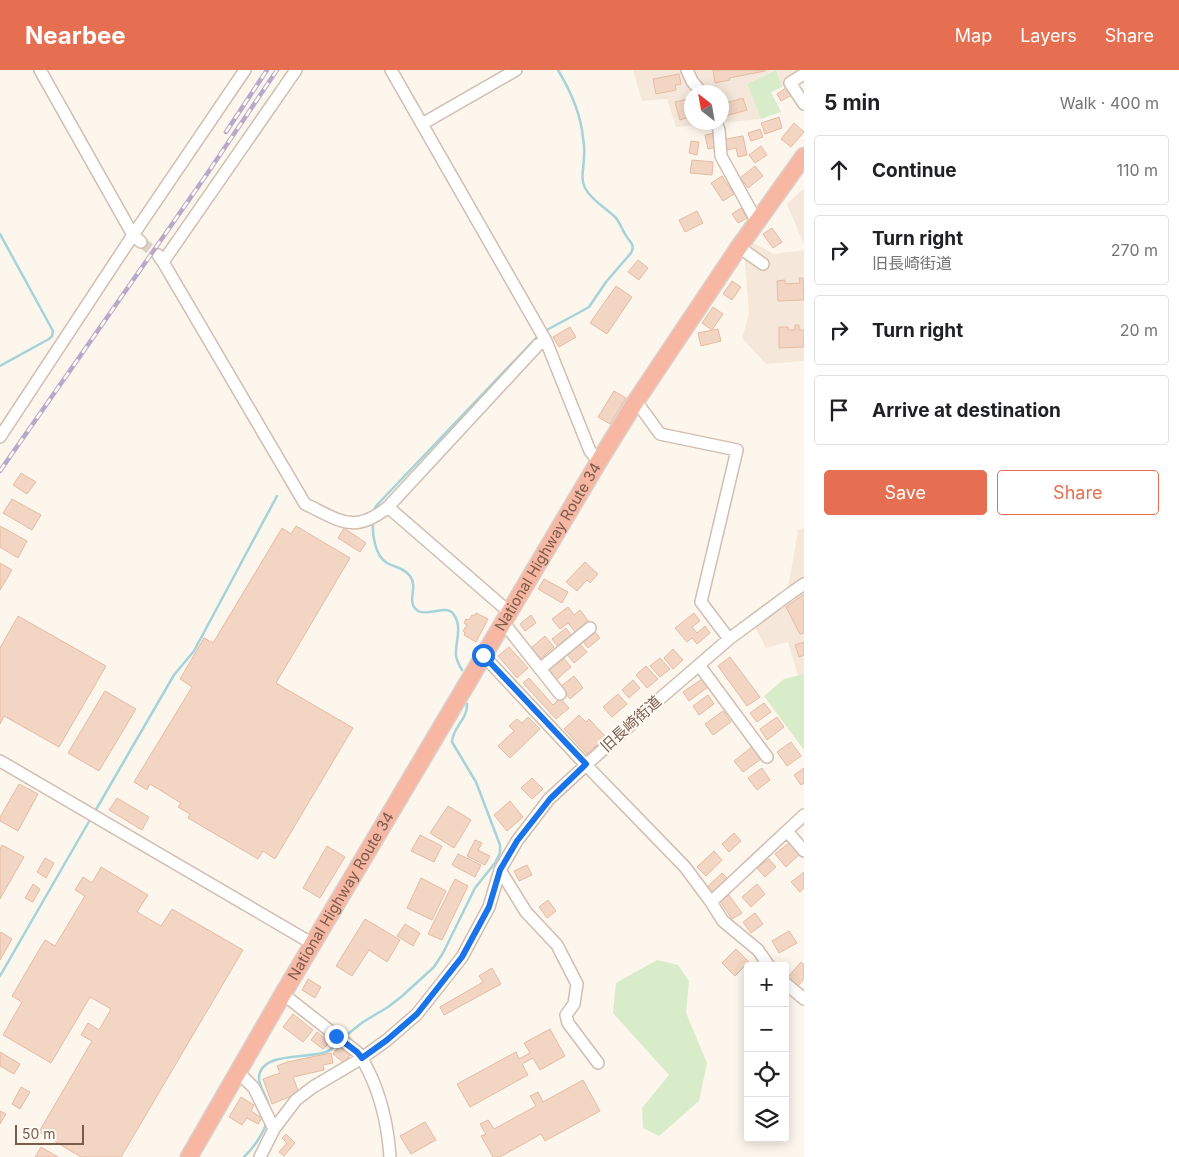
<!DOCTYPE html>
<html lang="en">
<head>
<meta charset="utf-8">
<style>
	:root { --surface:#fff; --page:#f2f2f2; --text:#202124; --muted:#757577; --line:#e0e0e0; --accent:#e76f51 }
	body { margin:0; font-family:Inter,"Noto Sans JP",sans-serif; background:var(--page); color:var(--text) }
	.controls { position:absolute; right:15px; bottom:15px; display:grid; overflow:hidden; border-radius:5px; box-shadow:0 2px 12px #0003 }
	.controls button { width:45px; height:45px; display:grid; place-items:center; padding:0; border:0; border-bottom:1px solid var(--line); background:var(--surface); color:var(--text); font:25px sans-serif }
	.compass { position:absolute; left:684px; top:15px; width:45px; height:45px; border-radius:50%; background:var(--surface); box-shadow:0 2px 12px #0003; rotate:329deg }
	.scale { position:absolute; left:15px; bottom:12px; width:69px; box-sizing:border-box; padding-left:5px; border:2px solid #7a5c4d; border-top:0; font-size:14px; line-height:18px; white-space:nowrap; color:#7a5c4d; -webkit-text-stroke:4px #fffaf3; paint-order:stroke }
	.stop { position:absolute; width:15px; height:15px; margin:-11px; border:4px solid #1a73e8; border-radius:50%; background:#fff }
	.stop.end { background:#1a73e8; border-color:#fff; box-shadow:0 1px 5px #0008 }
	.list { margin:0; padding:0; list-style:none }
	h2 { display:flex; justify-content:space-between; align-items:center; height:65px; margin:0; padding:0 20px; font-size:21px }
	h2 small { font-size:16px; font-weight:400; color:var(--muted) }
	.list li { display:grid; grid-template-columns:32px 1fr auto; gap:15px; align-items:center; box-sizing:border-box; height:70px; margin:0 10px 10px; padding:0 10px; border:1px solid var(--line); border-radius:5px }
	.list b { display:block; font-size:19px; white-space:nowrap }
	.list p { margin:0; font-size:16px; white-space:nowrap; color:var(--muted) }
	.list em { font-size:16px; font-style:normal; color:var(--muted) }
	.actions { display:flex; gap:10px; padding:15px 20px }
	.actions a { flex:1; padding:11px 0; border:1px solid var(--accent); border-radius:5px; text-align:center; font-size:18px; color:var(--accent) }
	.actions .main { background:var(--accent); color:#fff }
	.icon { flex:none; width:28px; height:28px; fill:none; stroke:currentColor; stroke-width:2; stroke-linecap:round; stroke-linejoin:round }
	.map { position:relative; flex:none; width:804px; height:1087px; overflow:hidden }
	header { display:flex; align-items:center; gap:30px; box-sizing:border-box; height:70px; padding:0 25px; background:var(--accent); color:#fff }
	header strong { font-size:24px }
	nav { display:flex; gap:28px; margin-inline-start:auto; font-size:18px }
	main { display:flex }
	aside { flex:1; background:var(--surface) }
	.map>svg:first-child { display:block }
</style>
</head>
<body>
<header>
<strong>Nearbee</strong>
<nav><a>Map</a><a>Layers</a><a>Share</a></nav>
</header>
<main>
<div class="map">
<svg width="804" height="1087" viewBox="0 0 804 1087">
	<rect width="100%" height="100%" fill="#fdf6ec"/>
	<!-- residential -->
	<path fill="#f5e8da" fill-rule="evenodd" d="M633,0H775L747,14L761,49L676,57L667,29L642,31ZM692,22H722V52H692Z
		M776,0H804V2L782,17Z
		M804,119V175L787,134L801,121Z
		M754,173L774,184L804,180V291L766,294L742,268L749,244L744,182Z
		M804,458V604L798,606L788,572L766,578L750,548L788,518L798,460Z"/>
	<!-- green -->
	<path fill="#d8ecc9" d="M776,0L782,17L771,22L781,42L761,49L747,14Z
		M804,604V680L764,626L784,609Z
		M657,890L678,895L689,911L686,943L707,993L699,1031L659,1066L643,1058L642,1038L669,1005L613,943L616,913Z"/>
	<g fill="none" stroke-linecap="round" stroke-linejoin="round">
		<!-- stream -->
		<path stroke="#a5d3da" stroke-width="2.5" d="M0,164L53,261L52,266L49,269L0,296
			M543,262L582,241L589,237L606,212L631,183C636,174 629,172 625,164C621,158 620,152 615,147C605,137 592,131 585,118C580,108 584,98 584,87C585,81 584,74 583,68C581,44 570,20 558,0
			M374,441L376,436L539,265
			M373,452C372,464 375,486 387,493C396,498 403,497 410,506C419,518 405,532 418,541C429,547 447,533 454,545C462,556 456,570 456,582C455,588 459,595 462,600
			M94,743L174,605L194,581L277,426
			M0,906L91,748
			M344,967L363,952L388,937L401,927L434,897L443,883L475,818L495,793L500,783V775L476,712L452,672C452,658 468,649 467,634
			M269,1037C268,1027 259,1018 259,1008C260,981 309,989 326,982C331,980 335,976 338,973
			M244,1087C254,1077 262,1066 267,1052"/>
	</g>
	<!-- building -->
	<path fill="#f3d5c3" stroke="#e6bba3" d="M713,0H765V1L729,8L730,10L715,13Z
		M679,4L681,14L675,15L676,20L656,24L653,9Z
		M787,17L792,25L781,31L777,24Z
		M692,28V46L680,50L675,32Z
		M743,28L747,40L722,47V34Z
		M779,47L782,58L765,64L761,53Z
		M794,53L804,62L791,77L781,69Z
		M760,59L763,67L751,71L748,63Z
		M714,63L717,77L708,79L705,65Z
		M743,66L747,85L738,87L736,78L727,80L725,69Z
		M691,71L699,72L697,85L689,83Z
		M761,76L767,85L755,93L749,85Z
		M692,90L713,92L712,105L690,103Z
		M755,96L763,106L748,118L740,108Z
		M722,106L734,124L723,131L711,113Z
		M741,138L747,148L738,153L732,144Z
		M697,141L703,153L685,162L679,150Z
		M772,158L782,172L773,178L763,164Z
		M638,190L648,198L639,210L628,202Z
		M799,208H803L804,230L778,231L777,211L785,210V214L800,213Z
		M732,211L741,217L732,230L723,224Z
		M616,216L632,227L607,264L590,253Z
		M713,237L723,244L712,260L702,253Z
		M795,255H799V260H804V277L779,278V257H788V260H795Z
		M570,257L576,267L559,277L553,267Z
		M718,259L721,271L701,276L698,263Z
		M614,321L626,328L610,354L598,347Z
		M21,403L36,412L27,424L13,415Z
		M12,429L41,445L32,460L3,443Z
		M0,456L27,471L18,488L0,477Z
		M296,456L350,488L276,613L353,658L275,789L263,781L258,789L188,748L190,744L178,737L181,733L150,714L147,720L134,712L192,617L180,609L204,568L213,573L282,458L291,464Z
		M344,458L366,473L360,482L338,468Z
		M585,492L598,504L590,513L587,510L577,521L566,512Z
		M0,493L12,500L0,520Z
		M544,509L568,522L562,533L538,519Z
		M804,524V563L800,564L786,537Z
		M568,537L574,545L580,540L589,552L575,562L568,553L560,559L552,549Z
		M476,543L488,549L476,572L464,565L465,562L463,561L467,555L464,553L466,549L469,550L472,545L474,546Z
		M694,543L700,551L692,557L697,563L705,556L710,563L697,574L692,568L687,572L675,558Z
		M531,545L536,553L525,561L520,554Z
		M18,546L106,596L59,677L4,646L0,654V578Z
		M566,558L573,567L559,578L552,569Z
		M593,559L600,568L588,578L581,569Z
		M545,566L554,577L540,589L531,578Z
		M578,572L587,582L574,593L565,582Z
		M804,572V585L799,587L795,575Z
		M509,577L528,598L517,608L498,586Z
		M673,579L683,590L673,599L664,588Z
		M562,586L571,597L556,610L547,598Z
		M730,587L760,627L747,636L718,596Z
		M660,588L670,599L660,607L650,596Z
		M646,596L658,609L647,618L636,605Z
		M574,606L583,618L570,629L560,617Z
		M529,608L553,635L560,628L569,638L556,649L523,613Z
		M702,609L708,617L689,631L683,622Z
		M633,610L640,618L629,628L622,620Z
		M105,621L136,639L99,701L68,683Z
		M618,624L627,634L612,647L603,637Z
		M708,625L714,634L699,645L693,636Z
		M764,633L771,642L757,652L750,643Z
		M723,641L731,652L713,665L705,654Z
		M579,645L586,652L589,649L606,667L587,684L564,659Z
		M528,647L540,659L510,688L498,676L514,661L509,656L517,649L522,653Z
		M777,647L784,657L767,670L760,659Z
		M791,672L801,686L787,696L777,682Z
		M752,677L761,689L743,702L734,691Z
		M762,698L770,710L757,720L748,708Z
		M804,698V713L801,715L794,705Z
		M532,708L543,719L532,729L521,718Z
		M19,714L38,724L18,761L0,751V747Z
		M117,728L149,747L142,760L109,740Z
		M510,731L523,747L507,761L494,745Z
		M448,736L471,750L454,778L430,763Z
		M734,763L741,771L729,782L722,774Z
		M420,765L442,776L434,792L411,781Z
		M475,770L482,773L478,780L490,786L485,795L467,786Z
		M790,772L800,784L786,797L775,784Z
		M2,775L24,787L0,829V779Z
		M327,776L345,787L320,828L303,818Z
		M714,781L722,790L706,806L697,797Z
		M458,784L481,795L475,807L452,795Z
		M45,788L54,793L46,808L37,802Z
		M769,789L776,797L765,807L757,798Z
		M527,795L532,805L519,811L514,801Z
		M101,797L148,825L137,842L161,856L172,839L243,880L121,1087H81L39,1062L92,971L81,965L88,953L99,960L111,939L90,927L51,993L3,965L22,932L12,926L45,870L55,876L85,826L75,820L83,807L92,813Z
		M804,802V818L800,822L791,812Z
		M722,803L728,809L711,824L706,818Z
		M421,808L446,821L432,850L407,838Z
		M455,809L468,816L442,870L428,864Z
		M33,814L40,819L33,832L25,828Z
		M757,814L765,824L751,837L742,827Z
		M729,825L742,843L732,849L720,831Z
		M548,830L556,841L547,848L539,837Z
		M755,843L763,854L751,863L743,852Z
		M365,849L400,870L387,892L369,880L352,906L336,896Z
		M405,854L420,863L413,876L397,866Z
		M789,861L797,873L779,883L772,871Z
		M1,862L12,869L0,890V863Z
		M736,879L749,892L735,906L722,893Z
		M801,892L804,895V909L798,916L788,907Z
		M492,898L501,914L444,945L440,937L483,912L479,906Z
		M308,909L321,917L315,928L302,920Z
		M293,944L313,960L303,972L283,957Z
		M550,959L565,986L540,1000L533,988L522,994L528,1005L470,1037L457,1014L516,982L519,989L530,983L524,973Z
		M317,962L330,972L323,979L311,970Z
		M339,976L350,985L344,993L333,984Z
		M0,982L20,994L14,1004L0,996Z
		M331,983L333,993L323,995L324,1000L293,1007L299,1023L272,1034L263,1009L280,1003L277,996L287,992Z
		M583,1010L600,1041L545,1071L541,1064L500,1087H493L481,1066L486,1064L480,1054L488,1050L494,1059L536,1036L530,1026L538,1022L543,1032Z
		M21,1017L30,1022L20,1039L12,1034Z
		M241,1027L254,1035L251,1041L262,1048L258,1054L247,1048L242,1055L229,1047Z
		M0,1041L6,1044L0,1054Z
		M425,1052L436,1070L411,1084L400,1066Z
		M286,1064L295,1073L284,1086L279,1082L287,1073L282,1068Z
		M41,1077L58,1087H35Z"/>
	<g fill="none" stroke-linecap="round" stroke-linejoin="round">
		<!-- minor-tunnel -->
		<path stroke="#dcd0c4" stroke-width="11" stroke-dasharray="11 5.5" stroke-linecap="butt" d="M141,172L158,185"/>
		<defs>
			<path id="minor" d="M40,0L133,165L141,172
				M391,0L546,271L590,381L599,391
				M687,0L692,11L701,22
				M804,34L790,13L804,4
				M716,52L719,60L721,86L757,152
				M422,54L516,0
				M739,177L763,194
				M158,185L163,192L305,434C339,450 354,465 388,437L538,275L546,271
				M163,192L296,0
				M636,331L660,364L737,380L701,532L729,569
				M0,367L133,165L245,0
				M388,437L509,542
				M503,552L560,624
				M483,585L586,695L685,797L711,832L723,851L758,880L769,896
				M699,595L767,687
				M540,599L590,558
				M0,691L313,874
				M787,761L804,781
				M500,800L526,842L557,875L577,914L574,934L566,945L568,953L598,993
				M711,832L804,745
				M785,913L804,929
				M283,924L357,982C363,988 365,995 369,1002C382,1029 388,1058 390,1087
				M238,1002L254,1018L274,1059
				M260,1087L274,1059L296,1030L313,1017L362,988L387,970L417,944L462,887L489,837L500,800L517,771L549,729L586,695L656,632L699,595L729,569L791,523L804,514"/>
			<g id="highway">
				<path id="s1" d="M189,1087L283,924L599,391L636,331L739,177L804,86"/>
			</g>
		</defs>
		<!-- minor casing -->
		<use href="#minor" stroke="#d1beb0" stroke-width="14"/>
		<!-- highway casing -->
		<use href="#highway" stroke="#dad1cd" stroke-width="19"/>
		<!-- minor -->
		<use href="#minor" stroke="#fff" stroke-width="11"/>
		<!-- highway -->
		<use href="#highway" stroke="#f7b7a3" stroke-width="16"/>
		<defs>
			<path id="rail" d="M226,62L267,0
				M0,401L207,104L277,0"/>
		</defs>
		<!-- rail casing -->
		<use href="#rail" stroke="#b9a8c9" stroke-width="4.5"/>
		<!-- rail -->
		<use href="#rail" stroke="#fffaf3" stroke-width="2.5" stroke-dasharray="8" stroke-linecap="butt"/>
	</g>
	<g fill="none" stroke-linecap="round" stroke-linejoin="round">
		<!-- route -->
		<path stroke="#1a73e8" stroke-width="6" d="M336,966L357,982L362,988L387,970L417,944L462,887L489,837L500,800L517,771L550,729L586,694L483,585"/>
	</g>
	<g text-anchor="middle" stroke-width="4.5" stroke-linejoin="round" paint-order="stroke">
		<!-- street labels -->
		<g font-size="15" fill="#7a5c4d" stroke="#fffaf3">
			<text dy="5" stroke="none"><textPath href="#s1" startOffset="708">National Highway Route 34</textPath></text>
			<text transform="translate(631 654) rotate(-42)" y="5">旧長崎街道</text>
			<text dy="5" stroke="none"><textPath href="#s1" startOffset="302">National Highway Route 34</textPath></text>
		</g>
	</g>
</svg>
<div class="controls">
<button>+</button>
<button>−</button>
<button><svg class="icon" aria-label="locate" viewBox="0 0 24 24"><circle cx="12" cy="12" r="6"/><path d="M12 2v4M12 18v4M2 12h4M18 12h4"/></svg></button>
<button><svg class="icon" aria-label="layers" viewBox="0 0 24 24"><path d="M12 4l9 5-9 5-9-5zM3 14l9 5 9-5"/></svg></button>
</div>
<svg class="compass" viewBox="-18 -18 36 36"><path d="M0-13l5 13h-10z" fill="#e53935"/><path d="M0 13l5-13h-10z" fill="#757577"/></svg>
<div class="scale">50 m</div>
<div class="stop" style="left:483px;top:585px"></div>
<div class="stop end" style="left:336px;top:966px"></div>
</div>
<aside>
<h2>5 min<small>Walk · 400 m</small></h2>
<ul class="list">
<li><svg class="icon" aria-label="ahead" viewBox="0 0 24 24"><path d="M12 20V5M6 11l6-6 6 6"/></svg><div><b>Continue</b></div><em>110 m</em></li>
<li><svg class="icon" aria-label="right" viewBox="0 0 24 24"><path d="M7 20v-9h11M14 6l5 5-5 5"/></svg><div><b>Turn right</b><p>旧長崎街道</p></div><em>270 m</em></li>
<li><svg class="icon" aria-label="right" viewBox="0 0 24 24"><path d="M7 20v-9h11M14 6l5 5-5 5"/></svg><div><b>Turn right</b></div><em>20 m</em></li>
<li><svg class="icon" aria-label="arrive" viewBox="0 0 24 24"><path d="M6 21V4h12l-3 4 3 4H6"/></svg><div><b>Arrive at destination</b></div></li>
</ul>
<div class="actions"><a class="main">Save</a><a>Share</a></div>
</aside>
</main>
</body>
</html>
